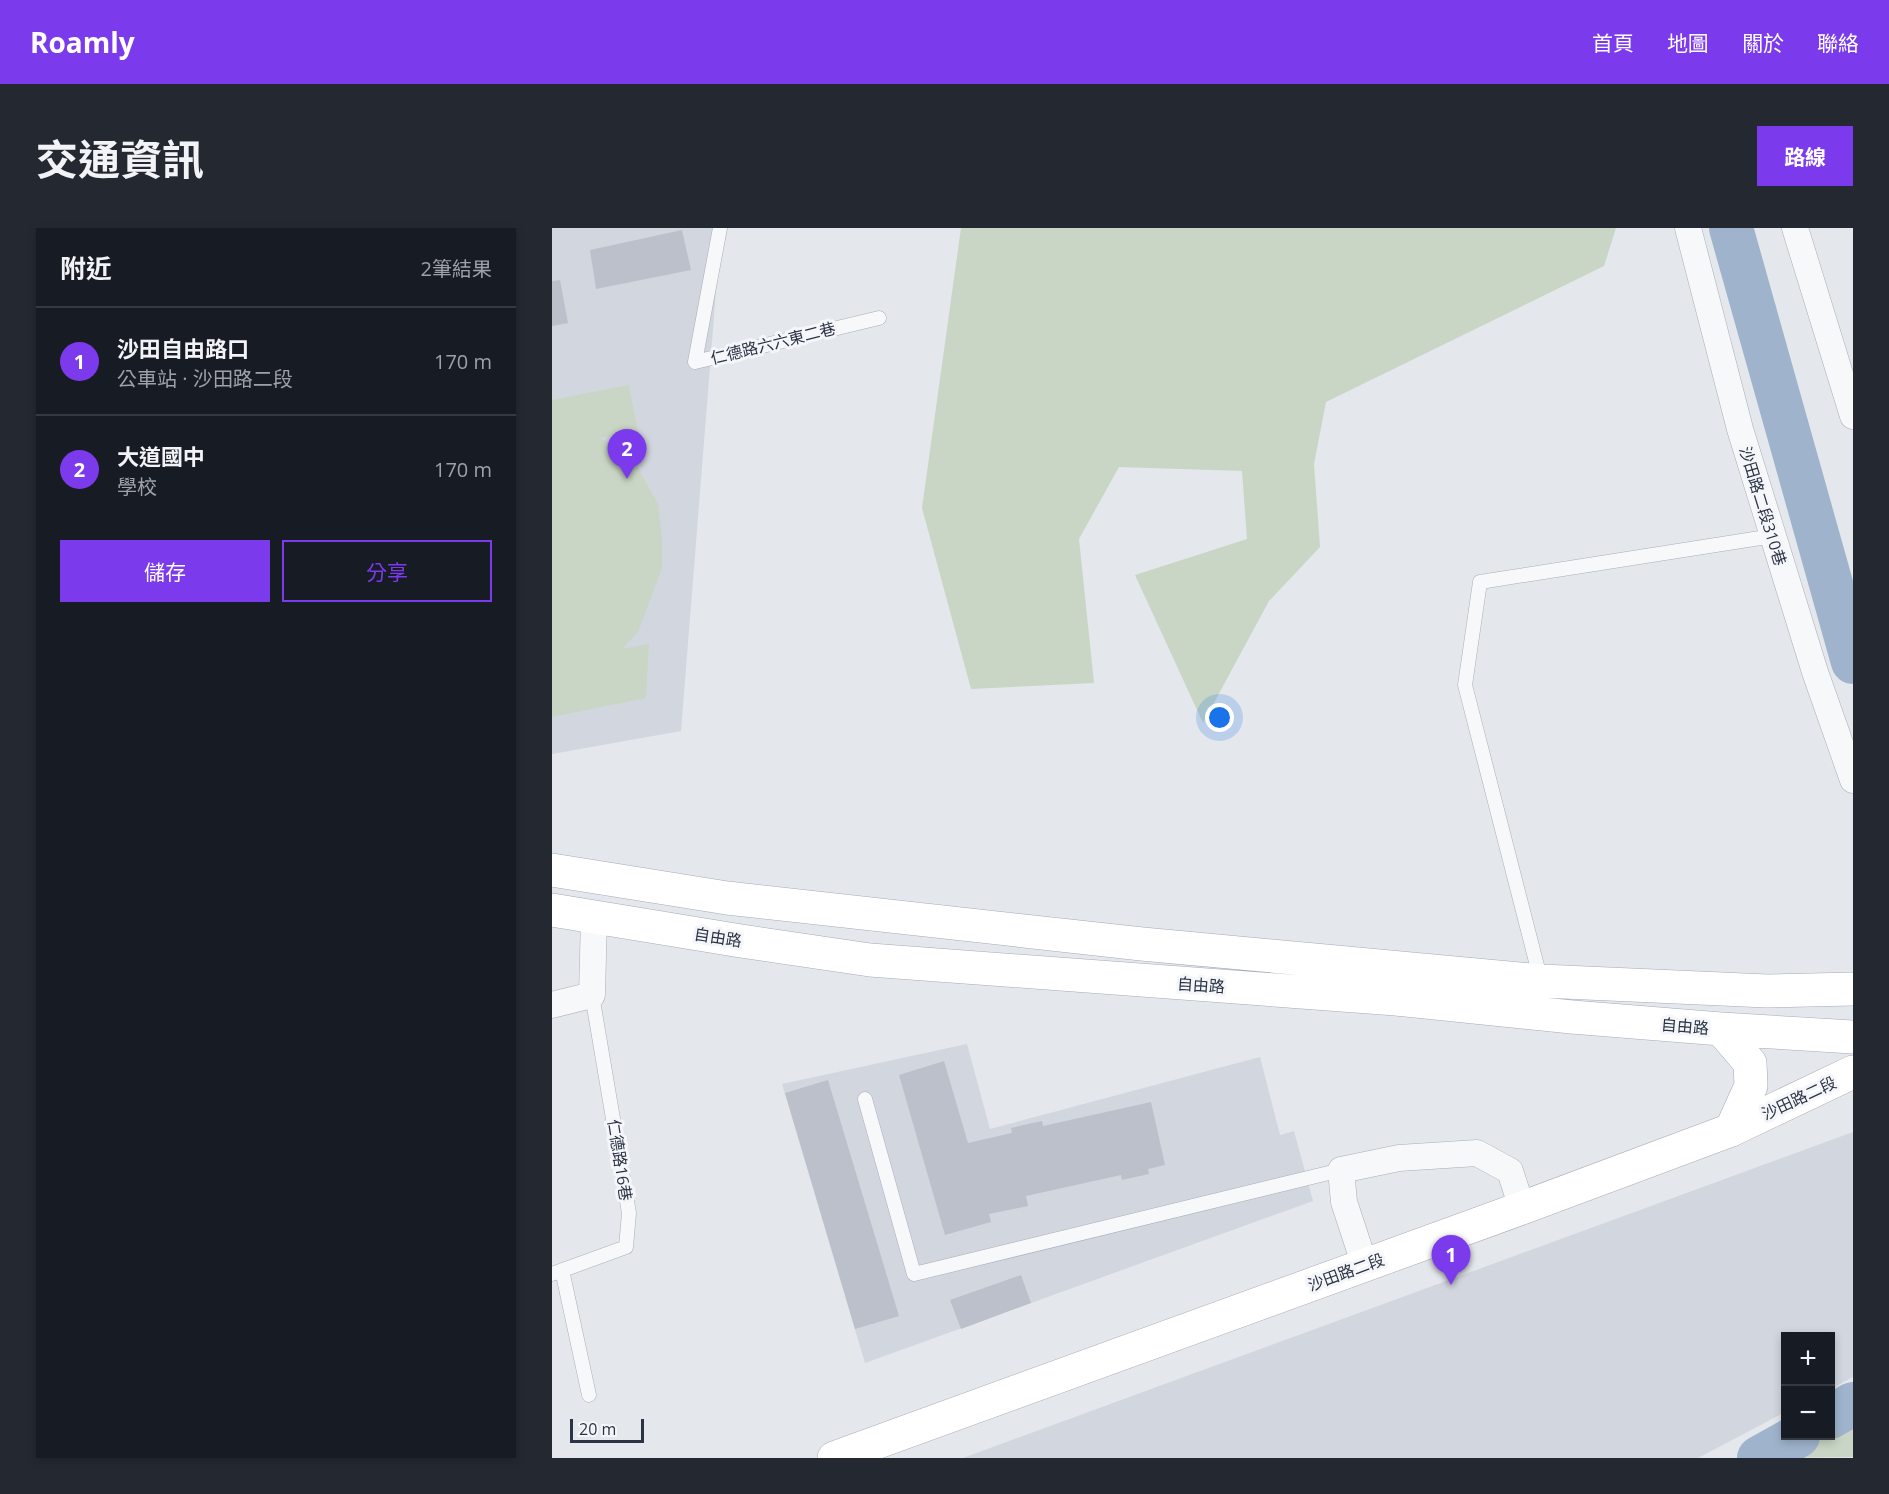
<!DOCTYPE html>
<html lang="zh-TW">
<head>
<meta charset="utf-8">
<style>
	:root { --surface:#171b24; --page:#242831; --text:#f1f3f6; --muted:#9ea1a6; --line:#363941; --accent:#7c3aed }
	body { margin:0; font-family:"Open Sans","Noto Sans TC",sans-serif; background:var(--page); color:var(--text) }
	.controls { position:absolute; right:18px; bottom:18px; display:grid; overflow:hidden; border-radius:0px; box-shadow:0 3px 9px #0003 }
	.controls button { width:54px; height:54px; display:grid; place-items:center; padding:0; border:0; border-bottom:2px solid var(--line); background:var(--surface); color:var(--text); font:30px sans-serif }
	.scale { position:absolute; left:18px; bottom:15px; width:74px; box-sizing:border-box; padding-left:6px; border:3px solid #2b3445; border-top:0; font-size:16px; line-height:21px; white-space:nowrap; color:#2b3445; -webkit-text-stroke:4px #f4f6f9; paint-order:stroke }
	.you { position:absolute; left:668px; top:490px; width:21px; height:21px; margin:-15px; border:4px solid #fff; border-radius:50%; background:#1a73e8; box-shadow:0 0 0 9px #1a73e833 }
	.badge { display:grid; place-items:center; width:39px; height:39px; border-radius:50%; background:var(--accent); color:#fff; font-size:20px; font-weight:700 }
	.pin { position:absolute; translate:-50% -50px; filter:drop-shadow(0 2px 3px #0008) }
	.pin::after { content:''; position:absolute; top:32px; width:21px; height:18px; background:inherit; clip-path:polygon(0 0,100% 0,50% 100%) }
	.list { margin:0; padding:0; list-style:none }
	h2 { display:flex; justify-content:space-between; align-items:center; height:78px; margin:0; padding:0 24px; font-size:26px }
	h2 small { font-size:20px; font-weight:400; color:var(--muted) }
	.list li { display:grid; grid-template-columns:39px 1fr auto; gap:18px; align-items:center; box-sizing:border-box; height:108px; padding:0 24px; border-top:2px solid var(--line) }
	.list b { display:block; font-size:22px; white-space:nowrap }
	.list p { margin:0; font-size:20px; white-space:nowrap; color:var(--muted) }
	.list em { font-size:20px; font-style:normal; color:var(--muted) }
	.actions { display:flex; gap:12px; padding:18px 24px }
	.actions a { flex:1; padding:14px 0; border:2px solid var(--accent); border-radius:0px; text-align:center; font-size:21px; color:var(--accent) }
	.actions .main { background:var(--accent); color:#fff }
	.map { position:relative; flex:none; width:1301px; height:1230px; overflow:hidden; border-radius:0px }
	header { display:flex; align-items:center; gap:36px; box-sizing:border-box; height:84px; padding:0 30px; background:var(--accent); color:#fff }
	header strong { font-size:28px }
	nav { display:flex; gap:33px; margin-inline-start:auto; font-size:21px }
	.intro { display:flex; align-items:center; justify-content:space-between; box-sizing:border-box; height:144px; padding:0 36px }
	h1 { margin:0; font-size:42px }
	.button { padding:15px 27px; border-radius:0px; background:var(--accent); color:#fff; font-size:21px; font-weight:700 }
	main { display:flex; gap:36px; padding:0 36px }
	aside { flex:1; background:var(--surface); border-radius:0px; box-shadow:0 3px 9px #0003 }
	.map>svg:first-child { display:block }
</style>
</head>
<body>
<header>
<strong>Roamly</strong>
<nav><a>首頁</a><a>地圖</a><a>關於</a><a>聯絡</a></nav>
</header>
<div class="intro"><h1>交通資訊</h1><a class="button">路線</a></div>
<main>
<aside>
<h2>附近<small>2筆結果</small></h2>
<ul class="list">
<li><span class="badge">1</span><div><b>沙田自由路口</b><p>公車站 · 沙田路二段</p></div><em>170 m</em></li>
<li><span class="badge">2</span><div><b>大道國中</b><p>學校</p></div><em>170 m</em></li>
</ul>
<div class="actions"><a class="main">儲存</a><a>分享</a></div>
</aside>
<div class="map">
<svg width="1301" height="1230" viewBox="0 0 1301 1230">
	<rect width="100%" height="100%" fill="#e4e7ec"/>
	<!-- built -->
	<path fill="#d2d6de" d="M0,0H169L129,503L0,526Z
		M415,816L438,901L708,829L728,907L742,903L761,973L313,1135L230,856Z
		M1301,904V1149L1279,1161L1278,1108H1234L1233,1184L1146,1230H411Z"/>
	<!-- green -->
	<path fill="#c9d6c5" d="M409,0H1064L1052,38L774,174L762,236L768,319L717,373L651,495L583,347L695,311L690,243L567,239L527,311L542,455L419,461L370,280Z
		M77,157L86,204L47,210L71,221L84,237L106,276L110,311V340L86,404L70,421L97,416L94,470L0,489V172Z
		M1301,1170V1229L1198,1230L1237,1208H1278L1279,1184Z"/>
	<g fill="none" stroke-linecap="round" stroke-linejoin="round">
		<!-- river -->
		<path stroke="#9fb4cc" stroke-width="44" d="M1179,0L1301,434
			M1278,1189L1301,1176
			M1207,1230L1246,1208"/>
	</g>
	<!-- building -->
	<path fill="#bbc0ca" d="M130,2L139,42L44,61L38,22Z
		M8,52L16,95L0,98V53Z
		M392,833L416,915L460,905L459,900L490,893L491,898L599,874L613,937L596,941L597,946L570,952L569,947L474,968L476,978L437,986L439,994L393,1007L347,847Z
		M276,852L347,1088L303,1101L233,865Z
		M469,1047L479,1075L409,1101L398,1072Z"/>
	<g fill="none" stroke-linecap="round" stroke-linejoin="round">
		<defs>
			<path id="lane" d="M168,0L143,134L327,90
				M989,753L913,457L928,354L1221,308
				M313,871L362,1046L789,942
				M10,1042L37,1167
				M0,1046L74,1019L77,985L40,767"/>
			<path id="street" d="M1136,0L1188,201L1263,444L1301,552
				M1243,0L1301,188
				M0,777L40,767L42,689
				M813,1038L792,974L789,942L847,930L925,925L958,943L970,980"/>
			<path id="secondary" d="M282,1230L970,980L1179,902L1301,844"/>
			<path id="primary" d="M0,642L175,670L590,716L989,753L1215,763L1301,761
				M0,682L189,713L318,732L844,771L1020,789L1169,801L1301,809
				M1169,801L1198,835L1199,858L1179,902"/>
		</defs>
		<!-- lane casing -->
		<use href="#lane" stroke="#a9aeb7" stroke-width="15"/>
		<!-- street casing -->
		<use href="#street" stroke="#a9aeb7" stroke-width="27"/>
		<!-- secondary casing -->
		<use href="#secondary" stroke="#a9aeb7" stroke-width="34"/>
		<!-- primary casing -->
		<use href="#primary" stroke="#a3abb8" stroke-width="34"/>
		<!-- lane -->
		<use href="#lane" stroke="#f7f8fa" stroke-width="14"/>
		<!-- street -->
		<use href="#street" stroke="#f7f8fa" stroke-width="26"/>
		<!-- secondary -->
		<use href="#secondary" stroke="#fff" stroke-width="33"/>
		<!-- primary -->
		<use href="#primary" stroke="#fff" stroke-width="33"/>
	</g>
	<g text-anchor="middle" stroke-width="6" stroke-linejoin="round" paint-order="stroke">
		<!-- street labels -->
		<g font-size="16" fill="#2b3445" stroke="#f4f6f9">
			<text transform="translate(221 115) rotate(-14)" y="6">仁德路六六東二巷</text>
			<text transform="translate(1211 278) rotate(73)" y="6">沙田路二段310巷</text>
			<text transform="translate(166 709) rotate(9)" y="6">自由路</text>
			<text transform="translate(649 757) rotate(4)" y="6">自由路</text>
			<text transform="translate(1133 798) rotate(5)" y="6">自由路</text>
			<text transform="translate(1247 870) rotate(-25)" y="6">沙田路二段</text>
			<text transform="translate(68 932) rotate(81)" y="6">仁德路16巷</text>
			<text transform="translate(794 1044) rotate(-20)" y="6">沙田路二段</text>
		</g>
	</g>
</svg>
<div class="controls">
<button>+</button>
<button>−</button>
</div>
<div class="scale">20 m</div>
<div class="you"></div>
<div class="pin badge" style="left:899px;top:1057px">1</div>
<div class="pin badge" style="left:75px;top:251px">2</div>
</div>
</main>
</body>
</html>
